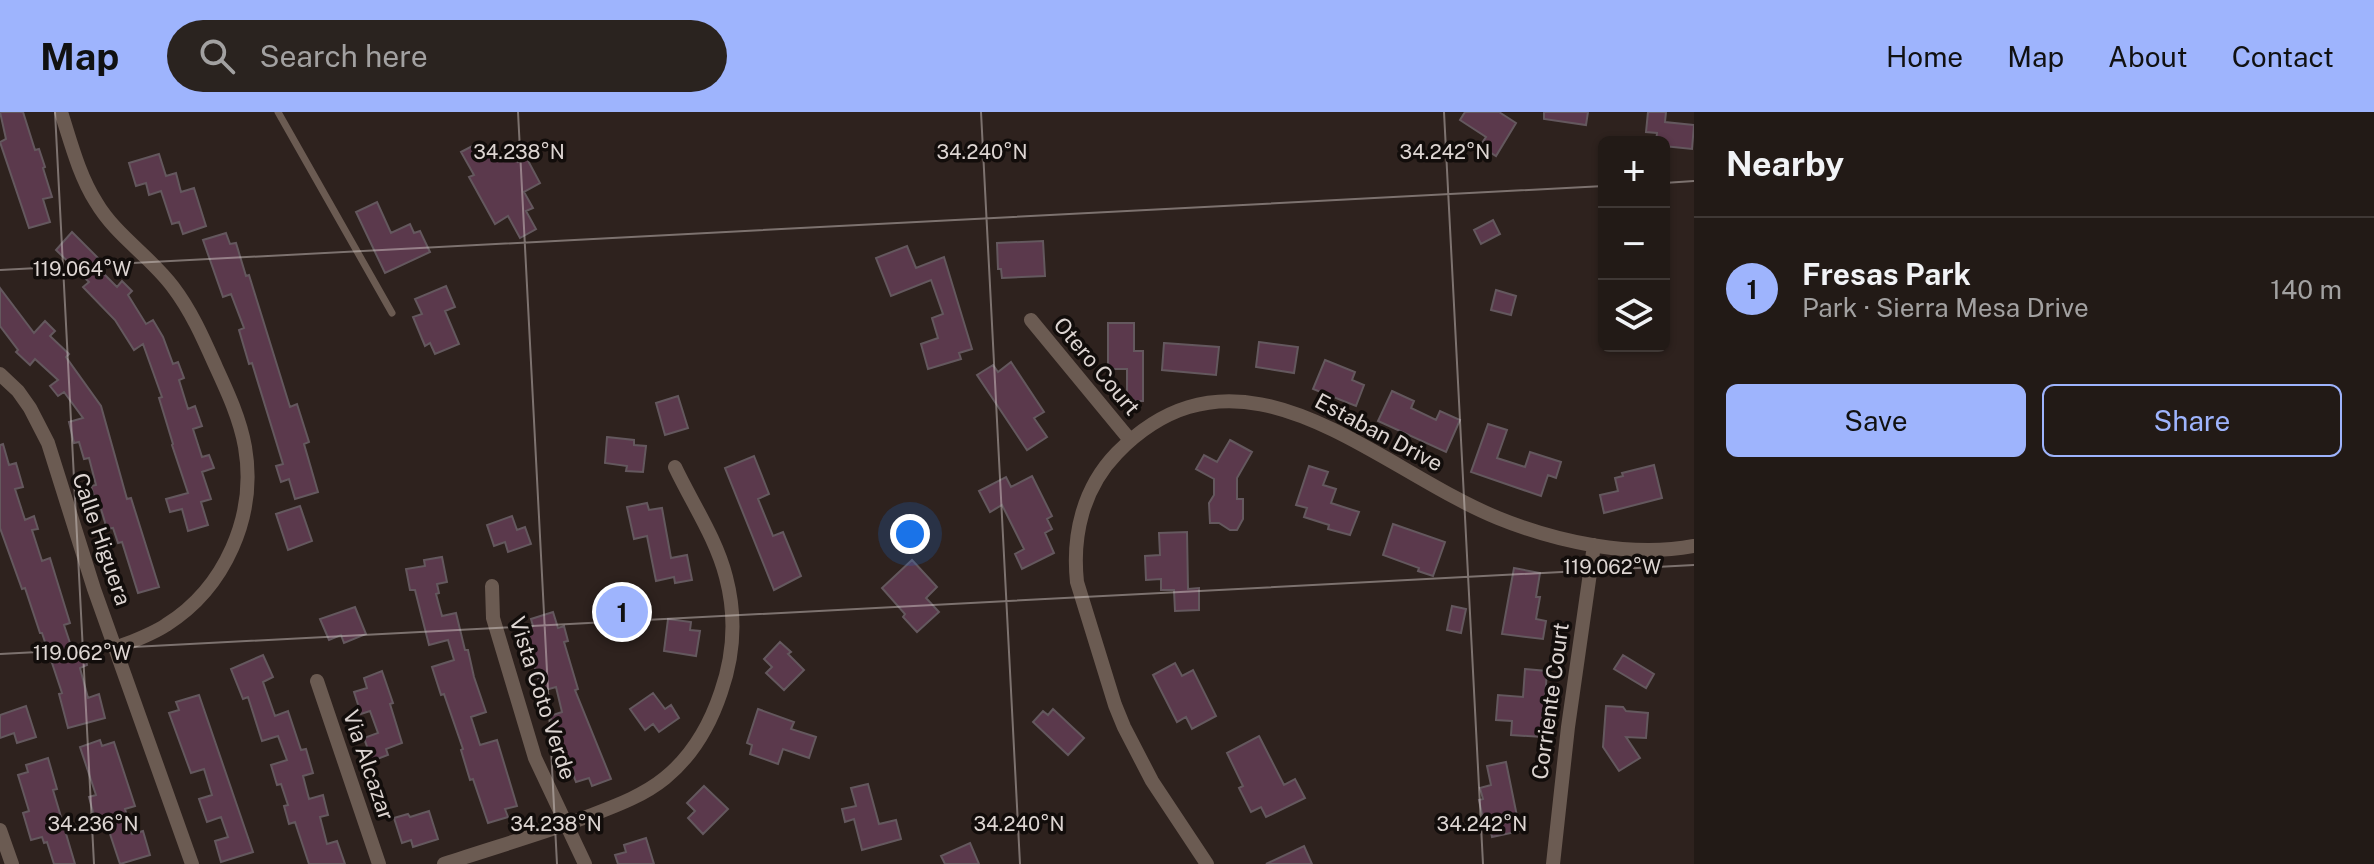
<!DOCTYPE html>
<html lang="en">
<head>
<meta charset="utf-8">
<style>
	:root { --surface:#221a16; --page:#2a231f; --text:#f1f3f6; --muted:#a2a1a1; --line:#3f3835; --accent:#9eb4fd }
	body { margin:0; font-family:"Public Sans",sans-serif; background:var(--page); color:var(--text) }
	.controls { position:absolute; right:24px; top:24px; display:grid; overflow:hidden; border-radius:12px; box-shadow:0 2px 6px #0004 }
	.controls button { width:72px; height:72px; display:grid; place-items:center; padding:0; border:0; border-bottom:2px solid var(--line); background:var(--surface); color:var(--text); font:40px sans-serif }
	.you { position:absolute; left:910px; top:422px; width:28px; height:28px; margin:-20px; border:6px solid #fff; border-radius:50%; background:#1a73e8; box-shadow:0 0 0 12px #1a73e833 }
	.badge { display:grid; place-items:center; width:52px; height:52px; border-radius:50%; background:var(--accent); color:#111; font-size:26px; font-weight:700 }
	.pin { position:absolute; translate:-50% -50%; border:4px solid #fff; box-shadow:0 2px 8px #0006 }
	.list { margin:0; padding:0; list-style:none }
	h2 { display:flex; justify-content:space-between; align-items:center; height:104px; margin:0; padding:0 32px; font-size:34px }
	h2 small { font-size:26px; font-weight:400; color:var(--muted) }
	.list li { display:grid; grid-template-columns:52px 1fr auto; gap:24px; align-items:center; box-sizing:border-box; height:144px; padding:0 32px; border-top:2px solid var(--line) }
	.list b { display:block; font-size:30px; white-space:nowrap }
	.list p { margin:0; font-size:26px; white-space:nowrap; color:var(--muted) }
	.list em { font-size:26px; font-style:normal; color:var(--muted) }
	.actions { display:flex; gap:16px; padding:24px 32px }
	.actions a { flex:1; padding:18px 0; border:2px solid var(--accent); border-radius:12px; text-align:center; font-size:28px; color:var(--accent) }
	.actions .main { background:var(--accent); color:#111 }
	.icon { flex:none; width:44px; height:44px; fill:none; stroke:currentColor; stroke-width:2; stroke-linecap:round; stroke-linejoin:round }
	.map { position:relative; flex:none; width:1694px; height:752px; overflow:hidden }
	header { display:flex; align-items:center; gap:48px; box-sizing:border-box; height:112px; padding:0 40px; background:var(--accent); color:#111 }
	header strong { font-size:38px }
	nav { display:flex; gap:44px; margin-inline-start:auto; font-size:28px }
	.search { width:560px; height:72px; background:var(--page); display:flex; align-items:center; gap:20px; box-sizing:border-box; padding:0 28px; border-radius:44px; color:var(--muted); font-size:30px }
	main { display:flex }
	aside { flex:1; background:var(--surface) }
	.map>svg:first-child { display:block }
</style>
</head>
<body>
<header>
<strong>Map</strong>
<div class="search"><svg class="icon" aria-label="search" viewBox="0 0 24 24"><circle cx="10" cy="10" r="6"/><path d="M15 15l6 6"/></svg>Search here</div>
<nav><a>Home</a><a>Map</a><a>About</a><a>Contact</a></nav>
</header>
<main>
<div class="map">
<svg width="1694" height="752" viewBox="0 0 1694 752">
	<rect width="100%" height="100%" fill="#2e221e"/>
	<!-- building -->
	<path fill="#5b394c" stroke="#64585e" stroke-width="2" d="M0,0H23L35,38L39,37L45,55L43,56L52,85L43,87L50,110L29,116L0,30L6,27Z
		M1465,0H1499L1516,11L1496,44L1480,34L1486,25L1460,8Z
		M1544,0H1588L1586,13L1544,7Z
		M1648,0H1666L1665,10L1694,13L1692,37L1664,34V30H1656L1657,21L1646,20Z
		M476,32L482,42L491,37L497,48L513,39L518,50L526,45L540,71L524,80L533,96L526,99L536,117L520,126L508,104L495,112L469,65L474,63L461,40Z
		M159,42L166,64L176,61L181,80L194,76L206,114L183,122L179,110L172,112L161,79L149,83L146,71L136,74L129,51Z
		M377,90L391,121L410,112L414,121L420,119L430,140L385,161L356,100Z
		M1493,108L1500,122L1481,132L1474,118Z
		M72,120L98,146L93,151L117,175L122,169L132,179L128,183L146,212L153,208L163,225L173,252L178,250L184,266L179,268L188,297L195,294L202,314L193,317L202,345L209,343L214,356L202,360L211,387L201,390L208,413L188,419L182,397L170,400L166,387L188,381L172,333L173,332L159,286L162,285L143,232L134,238L115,208L83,175L89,170L56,138Z
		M226,121L230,132L236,131L246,164L249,163L290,295L297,292L309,330L304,332L318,380L295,387L289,367L281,370L276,354L283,352L252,251L249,252L239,218L244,216L231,182L223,185L203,128Z
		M1043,129L1045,164L1002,166L1001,157H998L997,131Z
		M907,134L916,156L944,145L972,237L959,241L961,247L928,257L921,232L938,226L932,206L943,202L931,168L891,184L876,146Z
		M446,174L455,195L445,199L459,232L435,242L430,231L425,234L413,205L422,202L415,187Z
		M0,176L34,221L45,209L55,219L50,224L69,242L66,245L101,294L127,387L131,386L159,475L138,481L122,430L118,431L113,416L107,417L98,387L95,388L91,374L96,373L89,346L84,347L79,330L74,331L69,310L83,306L64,280L58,284L50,274L58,268L35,247L30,253L16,240L18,238L0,214Z
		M1496,178L1516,184L1511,203L1491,198Z
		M1108,211H1134V239H1143V289H1127V257H1108Z
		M1259,230L1298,235L1294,261L1256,255Z
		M1164,231L1219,235L1216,263L1162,258Z
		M1325,248L1355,260L1352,268L1364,273L1356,294L1313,277Z
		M1011,250L1044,300L1034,306L1047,325L1027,338L977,263L993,253L998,260Z
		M1392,279L1414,289L1411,296L1436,308L1440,299L1460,308L1446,340L1378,309Z
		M678,284L688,316L665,323L656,291Z
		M1488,312L1507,318L1497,346L1525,355L1530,340L1561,350L1556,366L1548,363L1541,384L1471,360Z
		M607,325L634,328V333L646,334L643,360L626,359L627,354L605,351Z
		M1230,328L1252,340L1237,366V387H1243V407L1237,418H1230L1219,411H1210L1209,391L1214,383V367L1196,357L1204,343L1217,350Z
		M3,332L9,353L16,351L23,375L15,377L25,408L34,404L38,417L32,418L42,449L50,446L70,511L64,513L74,543L83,539L87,553L80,556L88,586L99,582L105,606L68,616L59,582L62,581L42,521H40L25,476L22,477L0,416V333Z
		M754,344L769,382L758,387L773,424L783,420L801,464L774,478L725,356Z
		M1654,353L1662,386L1604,401L1600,383L1618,379L1615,366L1623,364L1622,361Z
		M1309,354L1328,360L1323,373L1336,377L1331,391L1359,400L1350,423L1328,417L1329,413L1304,405L1307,396L1296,393Z
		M1032,364L1052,404L1047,407L1052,417L1045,421L1054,441L1022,457L1015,442L1024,437L1002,393L990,400L979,379L1006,365L1011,375Z
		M647,391L649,398L662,396L671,446L687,443L692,468L675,471L674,465L656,469L647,424L634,427L627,395Z
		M300,394L312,429L288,438L276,402Z
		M512,404L517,418L525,415L531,432L508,440L505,430L494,434L487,413Z
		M1393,412L1445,430L1433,464L1418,459L1419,456L1383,443Z
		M1187,420L1188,477L1199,476V498L1175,499L1174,478H1161V467L1146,468L1145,444L1160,443L1159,421Z
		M442,445L447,470L437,472L439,481L436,482L442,504L456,501L465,538H468L474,565L486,600L471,605L480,633L497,628L517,694L505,697L508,705L488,711L473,667L470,668L461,638L463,637L444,582L441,583L432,555L454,548L448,528L429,533L415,478H410L406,457L425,454L424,448Z
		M912,448L937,475L926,486L939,500L917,520L903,505L905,502L882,476Z
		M1514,456L1540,461L1536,485H1540L1536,507L1546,509L1543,527L1502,522Z
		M1452,494L1466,497L1461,521L1447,518Z
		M355,495L366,522L344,531L341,523L329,528L320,507Z
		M553,500L558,516L564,514L568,529L564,530L578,577L575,578L611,667L592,674L589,666L576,670L550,604L562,600L556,575L542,579L523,517L533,514L531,507Z
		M668,507L691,510L690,518L700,519L696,544L664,539Z
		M780,530L791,540L788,542L804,558L784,578L766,561L772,555L764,547Z
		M263,543L273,565L263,570L275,604L288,599L301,638L306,637L313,661L303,664L309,687L323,683L328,703L320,705L327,732L337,729L345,752H309L295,710L289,712L284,694L288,693L281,672L277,673L271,653L287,648L278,624L262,629L248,585L243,587L231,557Z
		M1623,543L1654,562L1646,576L1614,557Z
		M1175,551L1182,564L1193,558L1216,604L1192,617L1186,605L1177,610L1153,563Z
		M1525,557L1547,559L1542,625L1511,623L1512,609L1496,608L1498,583L1523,585Z
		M382,559L393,591L390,592L402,631L386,637L388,643L372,649L364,626L378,621L370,599L361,602L354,580L367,576L364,566Z
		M653,581L665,597L671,593L679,606L659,620L653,612L645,618L630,597Z
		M199,583L253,740L221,750L215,729L228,725L221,705L207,710L199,687L212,683L204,657L191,661L169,601L179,598L176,590Z
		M26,594L36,625L17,631L14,621L0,626V603Z
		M1606,594L1623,595L1626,599L1648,601L1646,626L1626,625L1640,646L1619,659L1603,635Z
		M758,597L794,610L791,617L816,625L809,646L783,637L778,652L750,642L752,633L747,631Z
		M1053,597L1084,626L1068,643L1033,610L1043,599L1048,603Z
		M1259,624L1284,673L1295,667L1305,686L1266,705L1261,695L1251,700L1239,676L1243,674L1227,641Z
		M100,628L102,634L114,630L135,694L125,697L132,722L143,719L150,743L120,752L104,704L95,707L89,685L96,683L80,635Z
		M48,646L57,677L53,678L75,752H54L47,730L44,731L42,725L31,728L23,701L29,699L18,663L28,660L26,653Z
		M1506,650L1520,719L1492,725L1488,704L1483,706L1479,688L1483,687L1480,676L1491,673L1487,654Z
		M868,672L879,712L896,708L901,727L862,738L854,707L845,710L842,697L856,694L851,676Z
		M704,674L728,697L703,722L688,706L695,699L687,691Z
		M429,699L438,727L413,735L411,728L402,731L394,706L408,702L410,705Z
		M646,726L654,752H618L615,743L626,740L624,733Z
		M970,731L979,752H945L941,744Z
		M1304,734L1312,752H1266Z"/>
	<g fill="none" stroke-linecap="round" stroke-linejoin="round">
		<!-- service -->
		<path stroke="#6b5b52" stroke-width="7" d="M278,0L392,201"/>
		<!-- minor -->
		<path stroke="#6b5b52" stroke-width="14" d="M61,0C71,31 79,63 96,90C116,124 150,144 173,175C192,200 204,228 216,255C228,281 240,307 245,335C257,404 225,476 166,513C151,523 133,529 116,536
			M1031,208L1130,328
			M0,262L18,279L30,296L48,331L94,477L192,752
			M492,474L493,506L535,646L585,752
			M317,569L379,752
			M0,718L12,752
			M444,752C492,736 541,722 589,704C615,694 643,684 665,666C692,644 710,613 721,580C734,543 736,503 726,465C716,426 692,391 675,355
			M1207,752L1152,669L1124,615L1115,593L1077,470C1072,423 1083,376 1117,341C1242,213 1375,356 1498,406C1557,430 1631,446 1694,434
			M1553,752L1568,615L1594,433"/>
	</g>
	<!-- ticks -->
	<path fill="none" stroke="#ddd5d2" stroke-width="2" stroke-opacity="0.45" d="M55,0L94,752M518,0L557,752M981,0L1020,752M1444,0L1483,752M1664,71L1694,69M0,158L1604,74M0,542L1694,453"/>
	<g text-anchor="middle" stroke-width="7" stroke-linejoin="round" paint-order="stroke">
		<!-- street labels -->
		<g font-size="22" fill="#ddd5d2" stroke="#120d0b">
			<text transform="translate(1097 254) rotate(50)" y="8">Otero Court</text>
			<text transform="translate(1379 320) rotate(28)" y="8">Estaban Drive</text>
			<text transform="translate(102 427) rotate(71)" y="8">Calle Higuera</text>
			<text transform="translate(543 586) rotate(72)" y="8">Vista Coto Verde</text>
			<text transform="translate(1550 589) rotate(-82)" y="8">Corriente Court</text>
			<text transform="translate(369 653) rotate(71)" y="8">Via Alcazar</text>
		</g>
	</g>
	<g font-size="20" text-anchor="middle" fill="#ddd5d2" stroke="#120d0b" stroke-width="7" stroke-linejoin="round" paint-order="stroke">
		<text x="519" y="47">34.238°N</text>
		<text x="982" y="47">34.240°N</text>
		<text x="1445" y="47">34.242°N</text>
		<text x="82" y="164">119.064°W</text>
		<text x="1612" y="462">119.062°W</text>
		<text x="82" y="548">119.062°W</text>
		<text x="93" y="719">34.236°N</text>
		<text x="556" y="719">34.238°N</text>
		<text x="1019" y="719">34.240°N</text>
		<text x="1482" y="719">34.242°N</text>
	</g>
</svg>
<div class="controls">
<button>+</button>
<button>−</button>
<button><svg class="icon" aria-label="layers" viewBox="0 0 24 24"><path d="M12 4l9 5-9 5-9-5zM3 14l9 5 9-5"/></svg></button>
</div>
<div class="you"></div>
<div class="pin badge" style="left:622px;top:500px">1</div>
</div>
<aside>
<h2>Nearby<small></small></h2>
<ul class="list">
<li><span class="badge">1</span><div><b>Fresas Park</b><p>Park · Sierra Mesa Drive</p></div><em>140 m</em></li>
</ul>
<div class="actions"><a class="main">Save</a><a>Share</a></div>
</aside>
</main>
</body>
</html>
